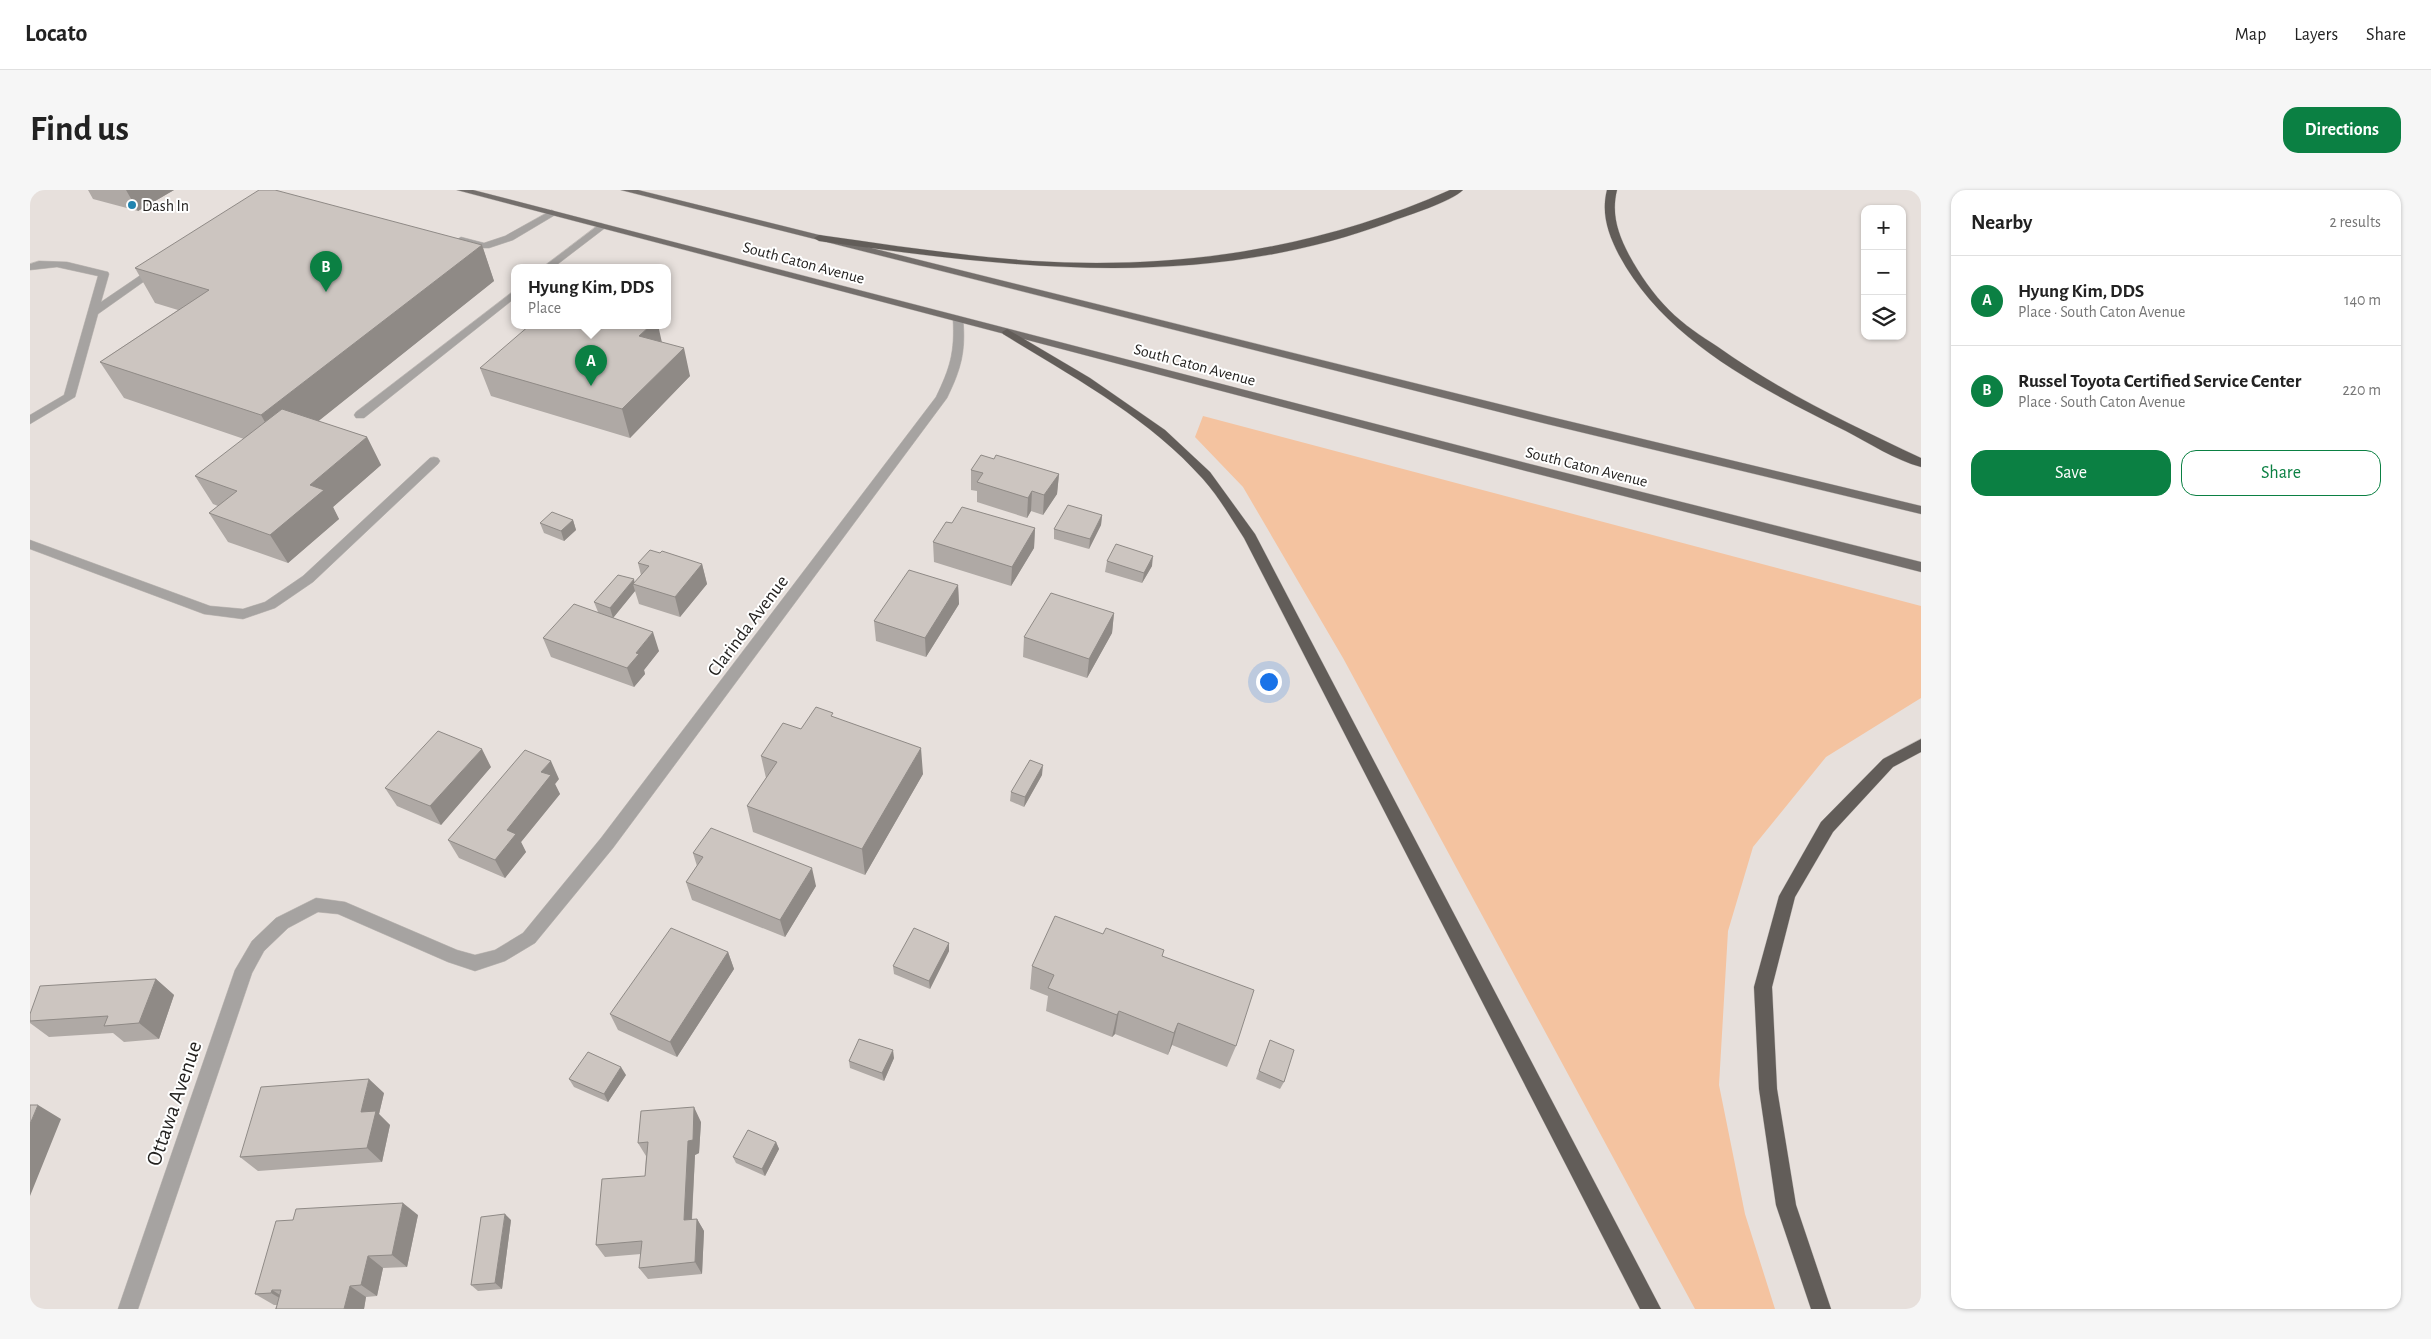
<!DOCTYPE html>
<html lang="en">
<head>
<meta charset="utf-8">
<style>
	:root { --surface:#fff; --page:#f6f6f6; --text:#222; --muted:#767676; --line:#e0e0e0; --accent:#0b8043 }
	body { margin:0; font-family:"Alegreya Sans",sans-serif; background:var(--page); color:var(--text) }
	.controls { position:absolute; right:15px; top:15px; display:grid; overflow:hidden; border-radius:10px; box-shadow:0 1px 4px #0004 }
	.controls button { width:45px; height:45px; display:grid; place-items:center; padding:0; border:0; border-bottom:1px solid var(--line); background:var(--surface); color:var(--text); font:25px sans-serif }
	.you { position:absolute; left:1238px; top:491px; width:18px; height:18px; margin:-12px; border:4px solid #fff; border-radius:50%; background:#1a73e8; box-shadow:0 0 0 8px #1a73e833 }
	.badge { display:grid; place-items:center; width:32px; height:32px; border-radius:50%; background:var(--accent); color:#fff; font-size:16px; font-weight:700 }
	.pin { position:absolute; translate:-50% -41px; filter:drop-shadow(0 1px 2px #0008) }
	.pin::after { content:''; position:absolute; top:26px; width:18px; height:15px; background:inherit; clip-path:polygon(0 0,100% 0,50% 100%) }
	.popup { position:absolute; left:481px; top:74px; width:160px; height:65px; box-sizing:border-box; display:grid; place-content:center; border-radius:10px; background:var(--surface); filter:drop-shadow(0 1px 4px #0005); font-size:16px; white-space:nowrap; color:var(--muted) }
	.popup b { font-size:19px; color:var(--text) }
	.popup::after { content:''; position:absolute; left:50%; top:100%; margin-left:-10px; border:10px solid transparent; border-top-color:var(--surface) }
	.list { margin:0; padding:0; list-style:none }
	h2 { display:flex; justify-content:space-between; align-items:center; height:65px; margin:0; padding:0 20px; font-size:21px }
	h2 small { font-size:16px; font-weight:400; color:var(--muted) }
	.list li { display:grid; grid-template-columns:32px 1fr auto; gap:15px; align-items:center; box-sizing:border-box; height:90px; padding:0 20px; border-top:1px solid var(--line) }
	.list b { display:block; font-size:19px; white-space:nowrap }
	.list p { margin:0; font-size:16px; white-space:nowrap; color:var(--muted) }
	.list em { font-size:16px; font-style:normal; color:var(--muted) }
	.actions { display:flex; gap:10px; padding:15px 20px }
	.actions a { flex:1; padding:11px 0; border:1px solid var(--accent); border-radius:15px; text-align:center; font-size:18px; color:var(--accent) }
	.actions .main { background:var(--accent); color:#fff }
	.icon { flex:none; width:28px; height:28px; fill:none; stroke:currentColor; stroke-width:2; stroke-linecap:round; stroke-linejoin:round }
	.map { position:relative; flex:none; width:1891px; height:1119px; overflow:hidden; border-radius:15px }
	header { display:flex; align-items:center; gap:30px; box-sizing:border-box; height:70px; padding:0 25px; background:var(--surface); border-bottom:1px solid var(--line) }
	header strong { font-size:24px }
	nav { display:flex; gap:28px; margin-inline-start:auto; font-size:18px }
	.intro { display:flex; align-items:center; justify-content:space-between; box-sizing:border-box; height:120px; padding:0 30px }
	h1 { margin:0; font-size:35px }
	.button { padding:12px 22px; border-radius:15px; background:var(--accent); color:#fff; font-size:18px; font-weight:700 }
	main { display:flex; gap:30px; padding:0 30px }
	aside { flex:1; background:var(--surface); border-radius:15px; box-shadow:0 1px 4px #0004 }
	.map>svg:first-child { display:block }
</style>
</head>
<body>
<header>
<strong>Locato</strong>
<nav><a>Map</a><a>Layers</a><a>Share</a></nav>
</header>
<div class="intro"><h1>Find us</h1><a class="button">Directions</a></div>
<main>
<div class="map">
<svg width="1891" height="1119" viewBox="0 0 1891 1119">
	<rect width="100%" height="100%" fill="#e7e0dc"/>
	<!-- green -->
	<path fill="#f4c3a0" d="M1173,226L1891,416V508L1796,567L1723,657L1698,741L1689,895L1715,1024L1745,1119H1665L1313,468L1213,297L1165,247Z"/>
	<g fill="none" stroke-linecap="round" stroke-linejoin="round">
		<defs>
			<path id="service" d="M522,20L527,23L525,25L483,50L459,58H451L426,50L431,47L454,53L475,46Z
				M571,33L576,36L575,38L524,77H513Z
				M9,71L37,72L78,82L79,84L71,112L124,76L128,75L133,78L68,124L45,207L0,234V225L34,205L68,86L27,77L0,80V74Z
				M485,100V108L334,228H326L324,225L326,222Z
				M404,267L408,268L410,271L408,274L283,392L245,418L213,429L174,424L0,359V350L180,416L213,419L235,412L273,386L400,268Z"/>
			<path id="minor" d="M928,126L933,129C936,162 931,179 917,208L583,658L505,753L475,771L445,781L418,772L308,724L288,722L258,738L234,761L222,783L108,1119H88L205,780L222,751L246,728L286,708L315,712L427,760L445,765L465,760L493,743L571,648L906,207C920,178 925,162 923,129Z"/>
			<path id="primary" d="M427,0H443L1500,274L1891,372V382L1500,282Z
				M591,0H608L1517,226L1891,316V324L1517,234Z"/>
			<path id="motorway" d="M1420,0H1433C1421,12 1378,25 1360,32C1171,102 983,78 789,51L784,48L789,45C860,55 931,66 1003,71C1147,80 1288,59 1420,0Z
				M1577,0H1587C1581,24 1588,44 1599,65C1610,85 1623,104 1639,120C1654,135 1671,146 1688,157C1751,202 1821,235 1891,268V277C1865,270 1839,253 1816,241C1732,199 1635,151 1589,65C1578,44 1571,23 1577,0Z
				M977,139L1060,188L1135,240L1180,282L1225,344L1631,1119H1610L1214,348C1201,328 1189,307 1173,289C1118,227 1043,187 973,144L972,142Z
				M1891,549V562L1863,577L1803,642L1765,707L1742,797L1747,899L1766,1015L1801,1119H1781L1746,1015L1729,899L1724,797L1749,706L1791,632L1853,569Z"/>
		</defs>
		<!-- service casing -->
		<use href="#service" stroke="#c4beba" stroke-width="1"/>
		<!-- minor casing -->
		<use href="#minor" stroke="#c4beba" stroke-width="1"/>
		<!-- primary casing -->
		<use href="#primary" stroke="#c4beba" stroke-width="1"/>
		<!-- motorway casing -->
		<use href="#motorway" stroke="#c4beba" stroke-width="1"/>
		<!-- service -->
		<use href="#service" fill="#a6a3a1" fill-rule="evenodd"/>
		<!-- minor -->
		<use href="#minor" fill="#a6a3a1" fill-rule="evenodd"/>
		<!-- primary -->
		<use href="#primary" fill="#746f6c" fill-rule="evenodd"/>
		<!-- motorway -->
		<use href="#motorway" fill="#625d59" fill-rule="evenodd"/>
	</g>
	<!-- wall -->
	<path fill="#afa9a5" d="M58,0H144L108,21L63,9Z
		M452,55L464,91L288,231L337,247L351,275L303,317L309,329L258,373L198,352L179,323L188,316L183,314L165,286L214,249L94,208L70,172L148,120L125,113L105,78Z
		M632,152L660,186L600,248L461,206L450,178Z
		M964,269L1029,284L1027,304L1013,325L1001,321L997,328L947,312V301L941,300V280Z
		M1072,325L1071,335L1059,359L1024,349V339Z
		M543,330L546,340L534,351L514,343L510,333Z
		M922,333L1005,338L1004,358L981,396L904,372L903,352Z
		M1077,371L1122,376L1112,393L1075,382Z
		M608,373L672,374L677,394L650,427L609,414L605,401L583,428L629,461L614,480L615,484L604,497L521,467L513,448L568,422L564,412L605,393L611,385Z
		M928,395L929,414L896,467L846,451L844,431Z
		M1084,423L1082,443L1057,488L993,467L994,447Z
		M804,527L893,584L835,685L723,642L717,616L736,588L731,566L771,539Z
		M461,577L411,635L367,616L355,598Z
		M1012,585L994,617L980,611L981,602Z
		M529,589L525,594L530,604L491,652L496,662L475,688L429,668L418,650Z
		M663,663L786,696L755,747L662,710L656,692L667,676Z
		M919,753V761L900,799L864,784L863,776Z
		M698,762L704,779L647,867L588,840L580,824Z
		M1133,766L1206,856L1197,877L1142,855L1138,865L1085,844L1082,847L1016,821L1018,806L1000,799L1002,776Z
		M126,789L144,805L129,849L94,852L83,843L19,847L0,833V824Z
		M1240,850L1254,892L1250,899L1226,889Z
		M864,868L854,891L820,878L819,871Z
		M596,885L578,912L544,897L539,889Z
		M354,903L349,924L360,935L352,972L228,981L210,967Z
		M671,932L669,963L665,965L662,1030L667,1029L674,1041L672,1084L618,1089L609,1078L611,1064L575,1067L566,1055L615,986L616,966L608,953Z
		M746,952L749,959L735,986L706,973L703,967Z
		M388,1025L377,1077L353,1078L347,1106L336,1107L334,1119H245L247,1115H244L225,1104Z
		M481,1030L472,1099L448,1101L441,1095Z"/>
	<!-- shaded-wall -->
	<path fill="#8f8a86" d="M96,0H144L108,21Z
		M452,55L464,91L251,261L231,225Z
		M621,135H628L633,157L609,146Z
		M654,158L660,186L600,248L592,219Z
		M337,247L351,275L303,317L309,329L258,373L240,345L280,295Z
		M1029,284L1027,304L1013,325L1014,305Z
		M1002,301L1001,321L997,328L998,308Z
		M1072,325L1071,335L1059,359L1060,349Z
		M543,330L546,340L534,351L531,341Z
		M1005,338L1004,358L981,396L982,377Z
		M1123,366L1122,376L1112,393L1114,383Z
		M672,374L677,394L650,427L645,407Z
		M604,389L605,395L603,394L605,401L583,428L580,418Z
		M928,395L929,414L896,467L895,448Z
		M1084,423L1082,443L1057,488L1059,469Z
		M623,442L629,461L614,480L615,484L604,497L597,478L606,463Z
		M891,558L893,584L835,685L832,659Z
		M452,559L461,577L411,635L400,616Z
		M521,571L529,589L525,594L530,604L491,652L496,662L475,688L465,670L477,640L511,582Z
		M1013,575L1012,585L994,617L995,607Z
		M782,678L786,696L755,747L750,730Z
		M919,753V761L900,799L899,791Z
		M698,762L704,779L647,867L640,852Z
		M126,789L144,805L129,849L109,833Z
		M1089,821L1085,844L1082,847L1087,825Z
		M1148,833L1142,855L1138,865L1144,843Z
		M863,860L864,868L854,891L852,883Z
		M591,877L596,885L578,912L574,904Z
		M339,889L354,903L349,924L360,935L352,972L337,958L331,922Z
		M8,915L31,929L0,1006V934Z
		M664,917L671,932L669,963L665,965L661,1043L654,1030L658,951Z
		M746,952L749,959L735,986L732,979Z
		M373,1013L388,1025L377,1077L362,1065Z
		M475,1024L481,1030L472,1099L465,1093Z
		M667,1029L674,1041L672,1084L665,1072Z
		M338,1066L353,1078L347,1106L331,1095Z
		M320,1096L336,1107L334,1119H314Z
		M242,1100L260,1111V1114L241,1103Z"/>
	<!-- building -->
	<path fill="#ccc5c0" stroke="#8f8a86" d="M229,0H245L452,55L231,225L70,172L179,100L105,78Z
		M500,135H621L609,146L654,158L592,219L450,178Z
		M252,219L337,247L280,295L294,300L240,345L179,323L207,301L165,286Z
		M951,265L964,269L966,265L1029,284L1014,305L1002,301L998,308L947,292L953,283L941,280Z
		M1038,315L1072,325L1060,349L1024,339Z
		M932,317L1005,338L982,377L903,352L916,332L922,333Z
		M522,322L543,330L531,341L510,333Z
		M1086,354L1123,366L1114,383L1077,371Z
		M620,360L630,363L632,361L672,374L645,407L603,394L619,376L608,373Z
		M879,380L928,395L895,448L844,431Z
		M588,385L604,389L580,418L564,412Z
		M1021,403L1084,423L1059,469L994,447Z
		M544,414L623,442L606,463L609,464L597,478L513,448Z
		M786,517L803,523L801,526L891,558L832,659L717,616L747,572L731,566L753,533L771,539Z
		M408,541L452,559L400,616L355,598Z
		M495,560L521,571L511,582L521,585L477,640L486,644L465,670L418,650Z
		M1000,570L1013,575L995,607L981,602Z
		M681,638L782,678L750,730L656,692L673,667L663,663Z
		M1025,726L1073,744L1076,738L1134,760L1132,766L1224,800L1206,856L1148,833L1144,843L1089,821L1087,825L1018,798L1024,785L1002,776Z
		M641,738L698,762L640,852L580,824Z
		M884,738L919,753L899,791L863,776Z
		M126,789L109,833L74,836L78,826L0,831V824L10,796Z
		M829,849L863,860L852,883L819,871Z
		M1240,850L1264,860L1254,892L1229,881Z
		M558,862L591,877L574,904L539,889Z
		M339,889L331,922L346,921L337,958L210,967L231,897Z
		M0,915H8L0,934Z
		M664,917L663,950L658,951L654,1030L667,1029L665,1072L609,1078L612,1051L566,1055L572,989L615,986L618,952L608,953L611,921Z
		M718,940L746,952L732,979L703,967Z
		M373,1013L362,1065L338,1066L331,1095L320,1096L314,1119H246L251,1100H242L241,1103L225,1104L246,1031L263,1030L266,1019Z
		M475,1024L465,1093L441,1095L451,1027Z"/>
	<!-- markers -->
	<circle fill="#2284af" stroke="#fff" stroke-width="2" cx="102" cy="15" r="5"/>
	<g text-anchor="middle" stroke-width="4" stroke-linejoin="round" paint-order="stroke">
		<!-- far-poi labels -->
		<g font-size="16" fill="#252321" stroke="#fff" text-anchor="start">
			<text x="112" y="21">Dash In</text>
		</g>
		<!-- far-street labels -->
		<g font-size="16" fill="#252321" stroke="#fff">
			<text transform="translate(774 72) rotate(15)" y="6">South Caton Avenue</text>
			<text transform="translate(1165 174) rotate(15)" y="6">South Caton Avenue</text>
			<text transform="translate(1557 276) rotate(14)" y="6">South Caton Avenue</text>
		</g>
		<!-- street labels -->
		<g font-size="19" fill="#252321" stroke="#fff">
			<text transform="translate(717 435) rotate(-53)" y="7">Clarinda Avenue</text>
		</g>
		<!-- near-street labels -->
		<g font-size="22" fill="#252321" stroke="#fff">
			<text transform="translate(143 913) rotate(-71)" y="8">Ottawa Avenue</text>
		</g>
	</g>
</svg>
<div class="controls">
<button>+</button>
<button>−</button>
<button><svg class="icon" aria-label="layers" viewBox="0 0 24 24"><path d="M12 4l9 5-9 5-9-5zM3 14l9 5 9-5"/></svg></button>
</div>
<div class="you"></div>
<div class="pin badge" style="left:561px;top:196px">A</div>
<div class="popup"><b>Hyung Kim, DDS</b>Place</div>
<div class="pin badge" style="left:296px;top:102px">B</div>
</div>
<aside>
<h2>Nearby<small>2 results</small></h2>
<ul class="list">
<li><span class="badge">A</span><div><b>Hyung Kim, DDS</b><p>Place · South Caton Avenue</p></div><em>140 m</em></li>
<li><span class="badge">B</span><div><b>Russel Toyota Certified Service Center</b><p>Place · South Caton Avenue</p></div><em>220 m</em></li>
</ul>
<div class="actions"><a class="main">Save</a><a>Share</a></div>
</aside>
</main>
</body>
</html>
